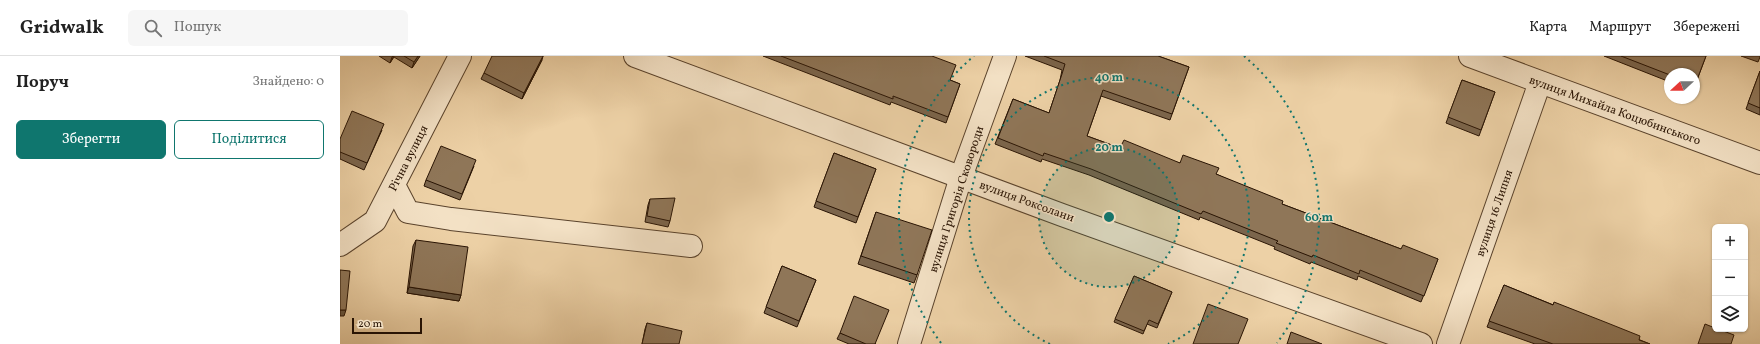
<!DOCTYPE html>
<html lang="uk">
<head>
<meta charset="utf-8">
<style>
	:root { --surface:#fff; --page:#f6f6f6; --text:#222; --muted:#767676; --line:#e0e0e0; --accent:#0f766e }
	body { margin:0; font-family:Vollkorn,serif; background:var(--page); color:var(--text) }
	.controls { position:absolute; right:12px; bottom:12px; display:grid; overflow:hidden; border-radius:6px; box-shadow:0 1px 3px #0004 }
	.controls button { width:36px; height:36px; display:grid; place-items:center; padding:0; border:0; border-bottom:1px solid var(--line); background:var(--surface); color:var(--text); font:20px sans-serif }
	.compass { position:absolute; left:1324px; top:12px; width:36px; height:36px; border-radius:50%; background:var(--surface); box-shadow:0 1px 3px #0004; rotate:249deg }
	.scale { position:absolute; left:12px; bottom:10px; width:70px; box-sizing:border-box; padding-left:4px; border:2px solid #291404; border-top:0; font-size:11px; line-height:14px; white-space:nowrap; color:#291404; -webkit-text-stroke:3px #f3e1c5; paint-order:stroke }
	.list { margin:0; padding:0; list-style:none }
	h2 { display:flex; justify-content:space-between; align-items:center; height:52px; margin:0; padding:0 16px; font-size:17px }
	h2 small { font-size:13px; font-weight:400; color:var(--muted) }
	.actions { display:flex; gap:8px; padding:12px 16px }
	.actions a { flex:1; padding:9px 0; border:1px solid var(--accent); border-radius:6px; text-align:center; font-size:14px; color:var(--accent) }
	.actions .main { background:var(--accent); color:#fff }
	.icon { flex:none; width:22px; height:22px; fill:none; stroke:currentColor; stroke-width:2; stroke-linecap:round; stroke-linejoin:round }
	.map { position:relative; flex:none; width:1420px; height:288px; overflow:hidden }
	header { display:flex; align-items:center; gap:24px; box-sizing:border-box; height:56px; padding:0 20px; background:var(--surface); border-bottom:1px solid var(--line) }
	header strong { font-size:19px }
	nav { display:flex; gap:22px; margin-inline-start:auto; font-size:14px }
	.search { width:280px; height:36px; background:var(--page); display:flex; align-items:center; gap:10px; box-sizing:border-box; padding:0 14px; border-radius:6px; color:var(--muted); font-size:15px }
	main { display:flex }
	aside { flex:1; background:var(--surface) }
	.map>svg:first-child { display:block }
</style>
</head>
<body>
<header>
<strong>Gridwalk</strong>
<div class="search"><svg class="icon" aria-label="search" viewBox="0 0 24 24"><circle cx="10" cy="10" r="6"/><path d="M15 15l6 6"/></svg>Пошук</div>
<nav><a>Карта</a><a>Маршрут</a><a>Збережені</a></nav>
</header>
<main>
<aside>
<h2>Поруч<small>Знайдено: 0</small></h2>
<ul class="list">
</ul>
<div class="actions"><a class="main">Зберегти</a><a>Поділитися</a></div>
</aside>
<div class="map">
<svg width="1420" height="288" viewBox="0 0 1420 288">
	<rect width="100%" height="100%" fill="#edd1a6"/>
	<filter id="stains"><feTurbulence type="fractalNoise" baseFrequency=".005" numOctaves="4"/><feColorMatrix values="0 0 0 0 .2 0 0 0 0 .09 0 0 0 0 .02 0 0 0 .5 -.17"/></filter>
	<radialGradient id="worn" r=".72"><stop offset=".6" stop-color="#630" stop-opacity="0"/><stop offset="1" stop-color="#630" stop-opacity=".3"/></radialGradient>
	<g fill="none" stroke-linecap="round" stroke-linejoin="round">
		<defs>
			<path id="minor" d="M295,0L722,159L1081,288
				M1130,0L1420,107
				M54,129L68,156L111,163L351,190
				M0,189L35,165L120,0
				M569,288L621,121L665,0
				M1108,288L1200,26"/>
		</defs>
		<!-- minor casing -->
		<use href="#minor" stroke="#5a432c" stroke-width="24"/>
		<!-- minor -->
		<use href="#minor" stroke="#f3e1c5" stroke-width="22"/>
	</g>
	<!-- wall -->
	<path fill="#7b654c" stroke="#291404" d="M39,0H80L72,12L54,1L50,7Z
		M423,0H592L610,24L620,28L606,67L551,46L550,49Z
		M685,0H818L849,11L830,64L761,40L747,80L780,92L840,107L876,118L942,148L1061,193L1098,203L1081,246L1018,220L1017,224L971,206L970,208L934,193L935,191L860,161L859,164L749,119L702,103L701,106L655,88L673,43L709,57L720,24L722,14Z
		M1264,0H1366L1354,32V18H1330V26Z
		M1401,0H1420V1L1418,6Z
		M202,4L182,43L141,23L144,17Z
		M1420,15V59L1406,53Z
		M1122,24L1155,36L1139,80L1106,67Z
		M42,74L24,114L0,103V83Z
		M494,97L536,113L516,167L474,151Z
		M134,110L120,144L84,130L86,124Z
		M310,143L330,165L328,171L305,166L308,149Z
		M536,156L577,219L574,227L518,208Z
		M76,184L121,239L119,245L67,237L73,190Z
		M442,210L476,224L457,271L424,257Z
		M794,220L832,236L817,272L807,268L803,278L774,266Z
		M1164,229L1310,288H1195L1147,271Z
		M307,267L339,288H302L305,273Z
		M500,277L536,288H509L497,283Z"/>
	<!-- shaded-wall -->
	<path fill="#64533e" stroke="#291404" d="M53,0H54L50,7L52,1Z
		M78,0H80L72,12L74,6Z
		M203,0L202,4L182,43L184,37Z
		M69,231L121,239L119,245L67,237Z
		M0,254H6L4,260H0Z"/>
	<!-- building -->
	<path fill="#8f7658" stroke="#291404" d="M64,0H78L74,6Z
		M152,0H203L184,37L144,17Z
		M441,0H592L616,9L610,24L620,28L608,61L553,40V43Z
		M704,0H818L849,11L832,58L763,34L747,80L780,92L784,84L840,107L843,99L879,112L876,118L943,145L942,148L1061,193L1063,189L1098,203L1084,240L1020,214L1019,218L973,199L972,201L936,187L938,185L863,155L861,158L751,113L704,97L703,100L658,82L673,43L709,57L722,18L725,8Z
		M1281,0H1366L1355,29L1354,28V18H1330V19Z
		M1420,15V52L1408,47Z
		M1122,24L1155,36L1141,74L1108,61Z
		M12,55L44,68L27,107L0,96V83Z
		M101,90L136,104L122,138L86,124Z
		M494,97L536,113L518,161L476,145Z
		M335,142L330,165L307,160L310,143Z
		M536,156L592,174L577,219L521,200Z
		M76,184L128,191L121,239L69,231Z
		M442,210L476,224L459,265L426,251Z
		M0,214L10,215L6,254H0Z
		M794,220L832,236L818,268L809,264L804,275L775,263Z
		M1164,229L1213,249L1214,246L1265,266L1300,280L1299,284L1310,288H1213L1149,265Z
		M514,240L549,254L535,288H526L500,277Z
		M868,248L908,263L898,288H853Z
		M307,267L342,275L339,288H302Z
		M1365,268L1375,272V273H1378L1394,279L1391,288H1358Z
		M951,276L982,288H947Z"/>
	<!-- distance rings -->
	<circle cx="769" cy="161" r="70" fill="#0f766e" fill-opacity=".12"/>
	<g fill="none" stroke="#0f766e" stroke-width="2" stroke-dasharray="2 4">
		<circle cx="769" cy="161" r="70"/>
		<path d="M710 288A140 140 0 1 1 828 288"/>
		<path d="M601 287A210 210 0 0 1 634 0M904 0A210 210 0 0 1 937 287"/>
	</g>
	<g text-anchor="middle" stroke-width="3" stroke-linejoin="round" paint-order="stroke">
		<!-- street labels -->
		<g font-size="12" fill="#291404" stroke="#f3e1c5">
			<text transform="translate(1275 54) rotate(20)" y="4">вулиця Михайла Коцюбинського</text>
			<text transform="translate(68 102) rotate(-63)" y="4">Річна вулиця</text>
			<text transform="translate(616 143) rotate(-72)" y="4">вулиця Григорія Сковороди</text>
			<text transform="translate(687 145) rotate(20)" y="4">вулиця Роксолани</text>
			<text transform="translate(1154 157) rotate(-71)" y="4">вулиця 16 Липня</text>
		</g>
	</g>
	<circle cx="769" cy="161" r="6" fill="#0f766e" stroke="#f3e1c5" stroke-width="2"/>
	<g font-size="12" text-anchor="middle" font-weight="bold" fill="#0f766e" stroke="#f3e1c5" stroke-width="3" stroke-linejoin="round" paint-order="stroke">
		<text x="769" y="25">40 m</text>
		<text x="769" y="95">20 m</text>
		<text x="979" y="165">60 m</text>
	</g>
	<rect width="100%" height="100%" filter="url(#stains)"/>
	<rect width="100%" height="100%" fill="url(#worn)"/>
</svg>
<div class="controls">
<button>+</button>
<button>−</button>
<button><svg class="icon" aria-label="layers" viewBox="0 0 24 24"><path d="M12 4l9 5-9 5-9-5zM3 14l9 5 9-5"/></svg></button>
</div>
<svg class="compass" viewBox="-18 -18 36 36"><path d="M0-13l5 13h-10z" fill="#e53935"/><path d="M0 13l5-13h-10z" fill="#767676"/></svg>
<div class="scale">20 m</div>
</div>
</main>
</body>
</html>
